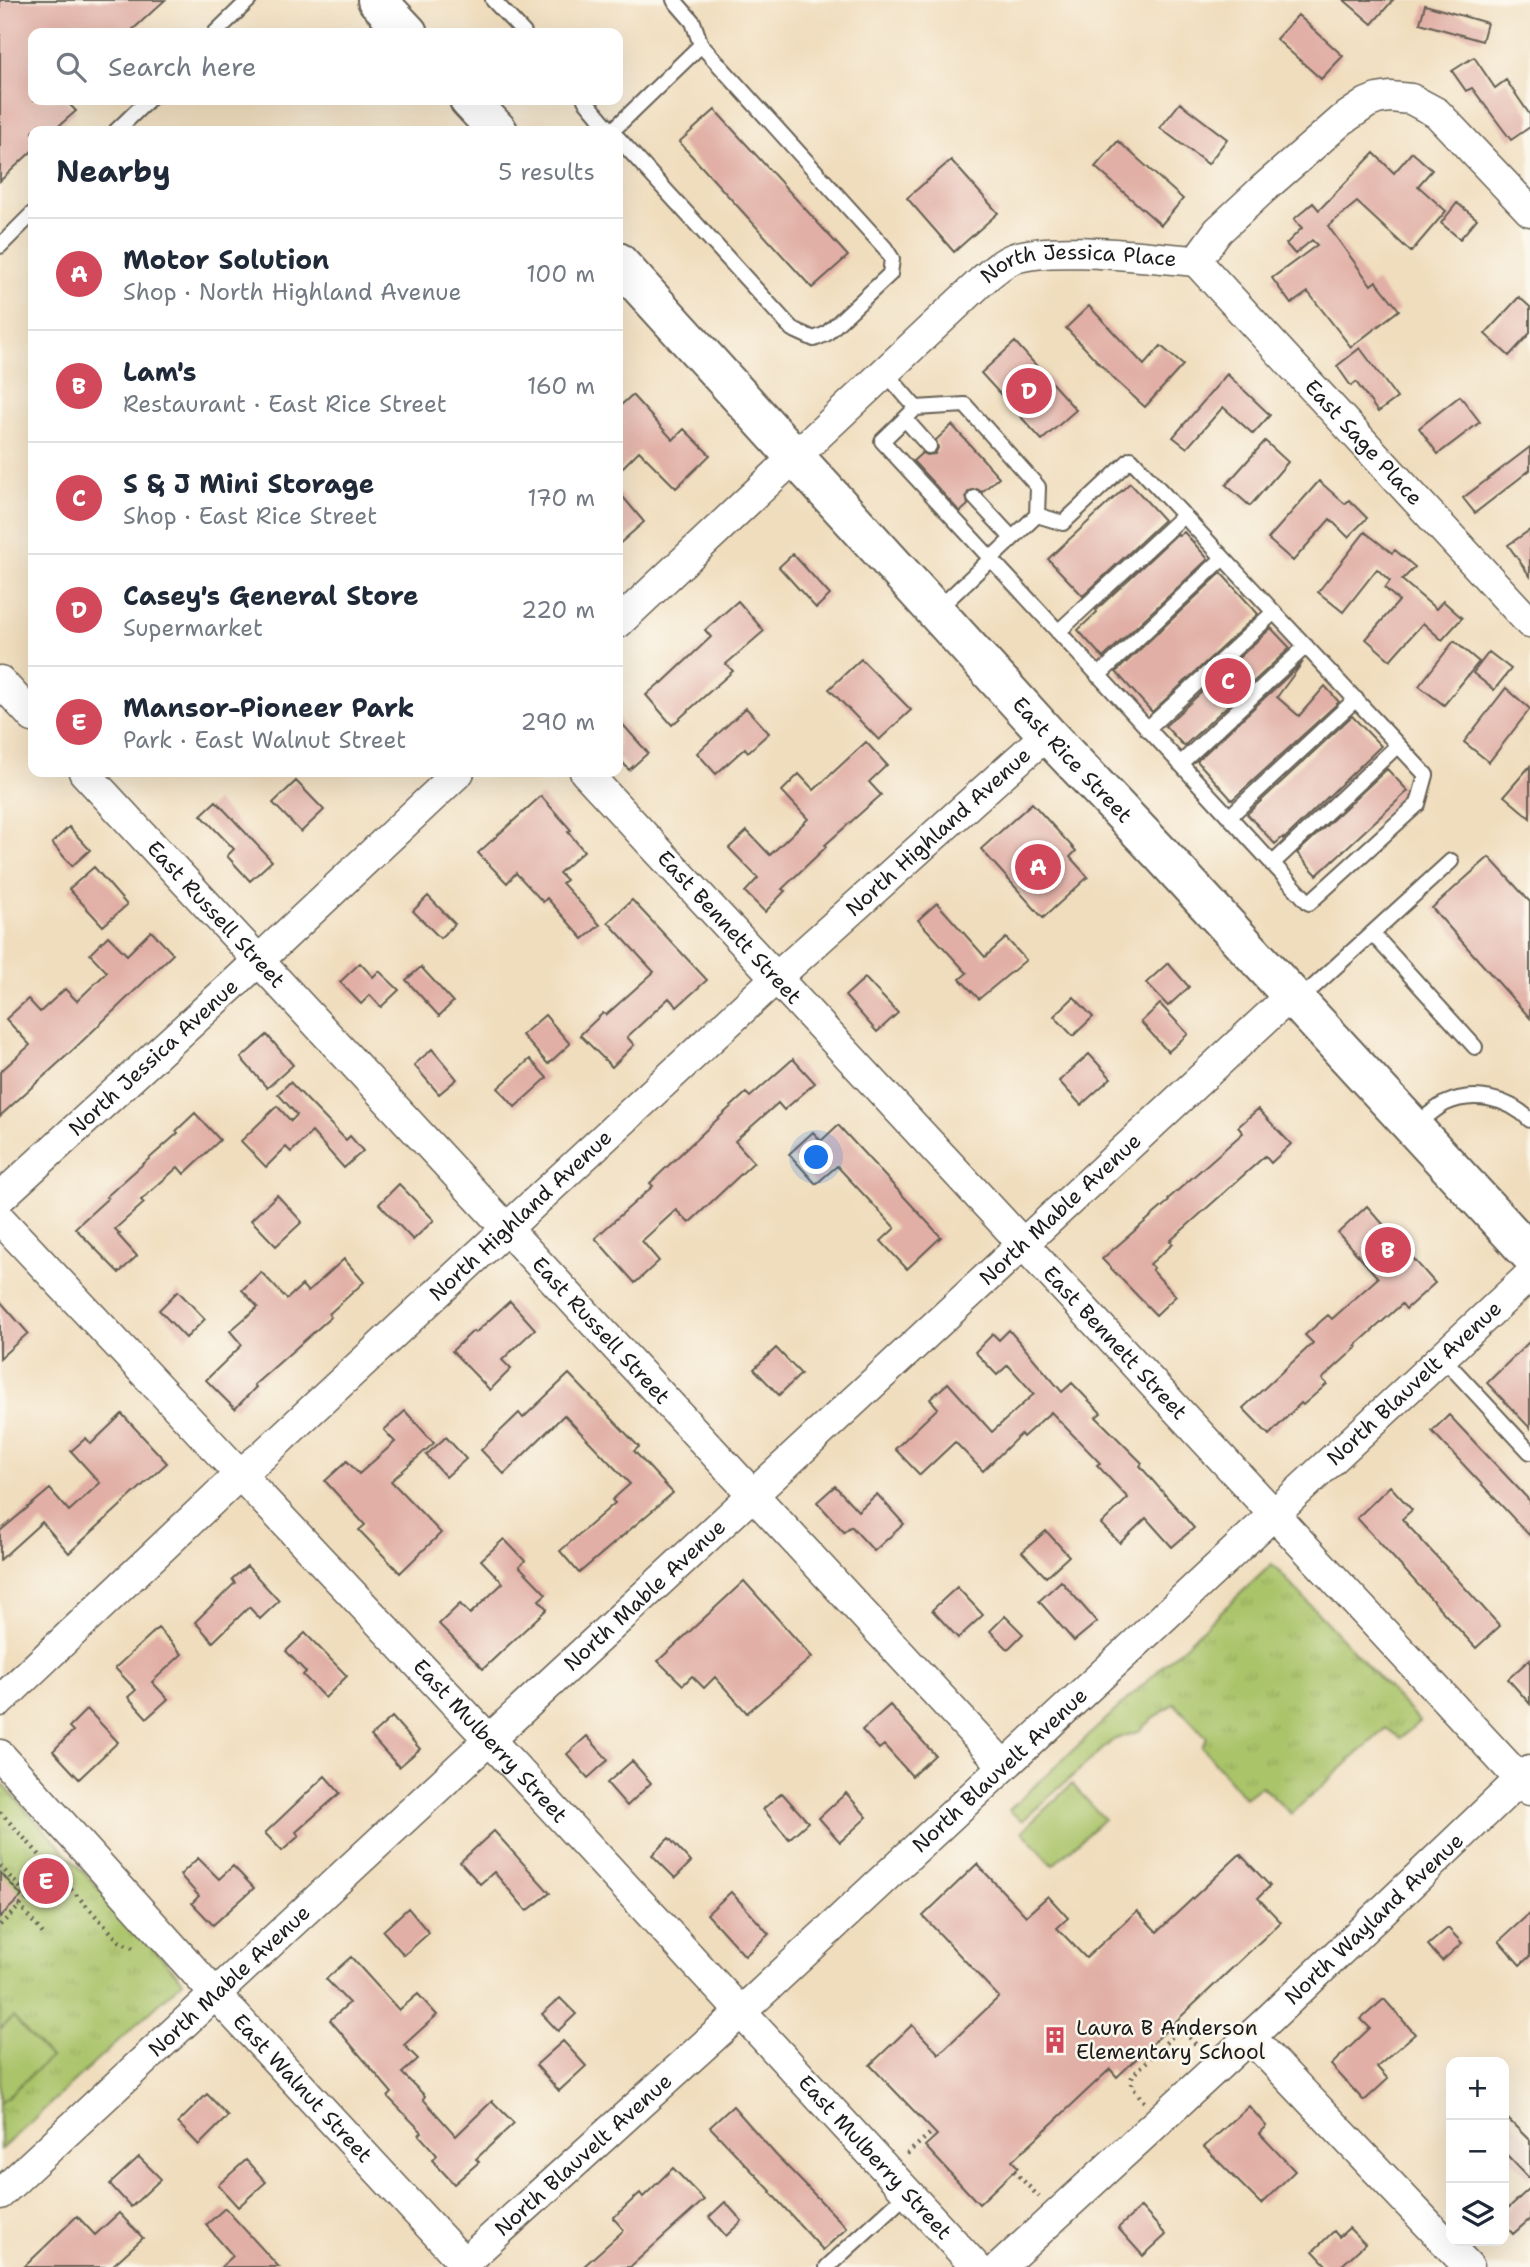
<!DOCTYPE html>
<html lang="en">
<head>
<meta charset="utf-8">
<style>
	:root { --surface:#fff; --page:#f6f6f7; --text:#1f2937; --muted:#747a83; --line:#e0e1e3; --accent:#d1495b }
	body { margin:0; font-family:"Shantell Sans",sans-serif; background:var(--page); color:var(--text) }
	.controls { position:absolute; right:21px; bottom:21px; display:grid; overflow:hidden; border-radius:14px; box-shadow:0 7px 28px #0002 }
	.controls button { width:63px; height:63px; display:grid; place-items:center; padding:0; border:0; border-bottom:2px solid var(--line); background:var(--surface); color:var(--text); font:35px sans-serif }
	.you { position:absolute; left:817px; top:1158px; width:24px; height:24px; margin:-18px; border:5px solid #fff; border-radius:50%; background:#1a73e8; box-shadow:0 0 0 10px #1a73e833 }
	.badge { display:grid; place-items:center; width:46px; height:46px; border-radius:50%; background:var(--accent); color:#fff; font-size:23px; font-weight:700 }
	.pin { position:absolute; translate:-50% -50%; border:4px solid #fff; box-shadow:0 2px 7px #0006 }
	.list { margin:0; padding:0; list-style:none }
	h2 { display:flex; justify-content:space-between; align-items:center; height:91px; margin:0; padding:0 28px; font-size:30px }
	h2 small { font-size:23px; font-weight:400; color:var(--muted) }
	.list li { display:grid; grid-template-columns:46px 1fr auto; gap:21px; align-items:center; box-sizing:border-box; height:112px; padding:0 28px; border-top:2px solid var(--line) }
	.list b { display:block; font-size:26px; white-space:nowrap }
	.list p { margin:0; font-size:23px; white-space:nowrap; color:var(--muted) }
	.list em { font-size:23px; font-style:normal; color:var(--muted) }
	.icon { flex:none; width:38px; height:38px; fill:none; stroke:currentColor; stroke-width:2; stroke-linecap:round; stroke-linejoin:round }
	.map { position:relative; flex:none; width:1530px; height:2267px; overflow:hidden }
	.search { position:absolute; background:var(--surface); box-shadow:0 7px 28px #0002; left:28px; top:28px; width:595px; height:77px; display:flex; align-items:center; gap:18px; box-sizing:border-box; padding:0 24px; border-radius:14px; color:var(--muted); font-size:26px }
	.panel { position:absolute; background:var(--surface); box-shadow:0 7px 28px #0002; left:28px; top:126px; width:595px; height:651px; border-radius:14px }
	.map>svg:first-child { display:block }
</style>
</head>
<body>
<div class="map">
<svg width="1530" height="2267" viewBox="0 0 1530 2267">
	<defs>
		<pattern id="grass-tufts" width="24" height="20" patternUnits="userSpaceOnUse" patternTransform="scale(1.75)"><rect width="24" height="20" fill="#aac46a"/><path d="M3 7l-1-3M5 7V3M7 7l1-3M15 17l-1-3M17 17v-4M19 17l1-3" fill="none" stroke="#92a85b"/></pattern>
	</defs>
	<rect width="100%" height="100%" fill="#fbf7ec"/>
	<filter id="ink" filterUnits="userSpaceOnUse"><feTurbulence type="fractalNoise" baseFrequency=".0143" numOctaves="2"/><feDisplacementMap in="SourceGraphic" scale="14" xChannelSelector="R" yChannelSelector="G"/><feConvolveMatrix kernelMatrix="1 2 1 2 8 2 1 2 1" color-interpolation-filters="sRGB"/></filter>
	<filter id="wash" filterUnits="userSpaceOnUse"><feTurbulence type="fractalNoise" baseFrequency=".00686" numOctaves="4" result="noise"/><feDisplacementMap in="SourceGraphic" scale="28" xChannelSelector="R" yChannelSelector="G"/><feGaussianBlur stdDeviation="1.57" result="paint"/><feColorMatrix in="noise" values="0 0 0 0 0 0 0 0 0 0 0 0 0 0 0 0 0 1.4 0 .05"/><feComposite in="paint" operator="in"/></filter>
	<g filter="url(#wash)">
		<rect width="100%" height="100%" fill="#f0ddbd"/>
		<!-- grass -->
		<path fill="url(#grass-tufts)" stroke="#637043" stroke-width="2" d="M1272,1564L1420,1722L1400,1738L1386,1728L1291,1814L1261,1786L1245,1798L1202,1747L1207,1738L1174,1703L1137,1732L1113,1740L1022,1821L1009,1810Z
			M0,1781L183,1981L0,2150Z"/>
		<!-- pitch -->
		<path fill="#aac46a" stroke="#637043" stroke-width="2" d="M1072,1784L1104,1819L1053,1865L1022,1831Z
			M13,2017L50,2058L0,2103V2029Z"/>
		<g id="blocks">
			<!-- building -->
			<path fill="#e1afa5" d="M0,0H165L129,33H33V100H65L76,111L53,131H33V150L0,181Z
				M1344,0H1393L1372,24Z
				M1425,5L1487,23L1482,41L1420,23Z
				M1298,15L1343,56L1321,79L1276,39Z
				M1474,57L1495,88L1506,80L1530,115V127L1511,140L1472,88L1466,91L1452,71Z
				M1180,103L1227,139L1208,164L1160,128Z
				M715,110L848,256L812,288L679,142Z
				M1118,141L1183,199L1161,225L1095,167Z
				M1412,152L1432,170L1418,186L1446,211L1411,252L1357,202L1328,226L1371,285L1376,281L1399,310L1351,347L1308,292L1291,304L1272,278L1317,245L1312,240L1295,254L1286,244L1302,228L1294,219L1313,203L1319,210L1374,153L1394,173Z
				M951,160L998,213L954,252L907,198Z
				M1457,203L1477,219L1460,239L1441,223Z
				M1519,297L1530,307V333L1509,356L1485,334Z
				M1089,306L1144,365L1161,346L1183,365L1145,407L1114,379L1066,328Z
				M1015,342L1076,410L1042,440L981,373Z
				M1360,348L1397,398L1378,412L1356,382L1351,386L1337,366Z
				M1227,374L1270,415L1253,434L1223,407L1187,448L1173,437Z
				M632,395L673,440L684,429L710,455L676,488L639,451L618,472V408Z
				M1460,396L1480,422L1438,454L1419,428Z
				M952,425L999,477L982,492L977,489L969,491L966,496L968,505L960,512L913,461L922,453L927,455L935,454L938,448L936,440Z
				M1265,441L1288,462L1250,506L1226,485Z
				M1530,447V470L1475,513L1463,498Z
				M1319,481L1345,504L1349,500L1367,518L1348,537L1330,519L1293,561L1268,539Z
				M1130,483L1164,520L1083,596L1048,559Z
				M618,491L644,522L618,545Z
				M1530,530V576L1508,545Z
				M1184,532L1208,559L1103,658L1078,630L1097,612L1096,610L1177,534L1179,536Z
				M1365,532L1392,553L1395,550L1415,567L1402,580L1436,609L1443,601L1462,618L1442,640L1423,623L1390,660L1366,639L1399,601L1385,588L1390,581L1377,569L1343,612L1318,592Z
				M793,554L830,595L816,608L779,567Z
				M1221,573L1258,614L1152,712L1116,672Z
				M738,601L764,631L726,664L733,671L672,725L646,695L661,682L662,683L711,637L705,630Z
				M1271,628L1290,648L1184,746L1165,726Z
				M1454,641L1479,662L1444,705L1419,686Z
				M1489,652L1511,669L1494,690L1473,673Z
				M861,659L911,710L879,740L829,689Z
				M1303,662L1277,697L1299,716L1325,686L1339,702L1232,800L1197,761Z
				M1506,688L1530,709L1489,762L1464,742Z
				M746,708L769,733L748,752L745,748L716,774L697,753Z
				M1352,716L1381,746L1284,839L1283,837L1275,844L1247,814Z
				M618,719L648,753L629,770L618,757Z
				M866,742L887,765L869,782L881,795L825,845L826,847L782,889L785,891L765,912L745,892L758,878L729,848L747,831L770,855L808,819L782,791L799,774L814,790Z
				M1530,766V818L1504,796Z
				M1387,769L1408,791L1317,875L1297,853Z
				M296,781L324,810L301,832L273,803Z
				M541,796L571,830L568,832L584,851L559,873L566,880L562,883L600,925L583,939L547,898L543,902L516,873L507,883L478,853Z
				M216,801L272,861L250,881L227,856L234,849L201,815Z
				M1032,803L1076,851L1070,857L1088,877L1043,918L981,849Z
				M69,827L90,850L72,866L52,843Z
				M1489,857L1530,902V1018L1432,908Z
				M94,867L127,905L103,926L69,889Z
				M428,896L455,924L440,938L413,911Z
				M632,900L707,980L677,1007L669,998L627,1037L634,1045L612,1067L580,1035L603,1013L606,1015L654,972L608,922Z
				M937,903L985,957L1006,938L1026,960L979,999L960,979L967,973L918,920Z
				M151,931L173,954L74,1049L0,1116V1072L30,1045L6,1019L28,999L40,1012L65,989L77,1001L107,972L90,954L108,936L127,955Z
				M360,963L373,977L379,971L399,990L381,1007L370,995L361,1004L340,982Z
				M1168,963L1189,987L1168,1006L1146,983Z
				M421,967L453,1002L439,1016L406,980Z
				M865,978L898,1013L877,1032L845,996Z
				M1074,997L1093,1017L1073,1036L1054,1016Z
				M1160,1004L1188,1034L1168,1052L1141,1022Z
				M545,1015L570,1044L548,1064L522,1035Z
				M267,1035L293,1065L267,1088L241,1058Z
				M432,1049L457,1079L439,1094L414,1065Z
				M1089,1054L1111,1078L1081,1105L1059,1081Z
				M530,1059L547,1078L515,1107L498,1088Z
				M793,1059L815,1083L784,1110L778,1103L735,1141L754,1162L689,1223L676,1210L642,1241L659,1261L635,1283L595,1238L653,1186L650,1183L724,1113L746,1093L750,1097Z
				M290,1082L346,1140L350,1136L363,1151L344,1168L312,1132L291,1152L286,1147L266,1167L241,1141L277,1106L291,1121L297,1115L278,1094Z
				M1258,1109L1291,1144L1271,1163L1265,1156L1170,1241L1173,1244L1150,1264L1154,1268L1152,1270L1176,1296L1156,1315L1102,1259L1169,1201L1168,1199L1243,1133L1238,1127Z
				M195,1113L220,1140L184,1174L178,1167L141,1200L144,1203L115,1229L120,1234L118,1235L137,1256L119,1273L75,1228L108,1198L106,1197L178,1133L176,1131Z
				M838,1125L941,1237L907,1269L881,1241L895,1228L837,1166L816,1184L789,1154L813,1132L821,1141Z
				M399,1184L434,1220L413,1240L379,1204Z
				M277,1195L302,1222L276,1246L251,1220Z
				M1367,1206L1435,1283L1406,1309L1402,1304L1355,1346L1357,1347L1322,1379L1327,1384L1303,1405L1301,1403L1269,1435L1243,1408L1313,1343L1305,1335L1328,1315L1332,1319L1378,1278L1338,1233Z
				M344,1259L364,1282L329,1314L331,1317L254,1385L256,1387L235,1409L206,1380L242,1345L230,1331L258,1307L242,1290L261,1272L287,1299L302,1285L308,1292Z
				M178,1291L205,1319L186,1338L159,1310Z
				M0,1301L28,1333L0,1358Z
				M510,1301L535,1329L502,1360L511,1369L490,1390L452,1351L473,1331L475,1333Z
				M1009,1330L1062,1392L1072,1383L1101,1413L1096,1417L1142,1463L1140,1466L1194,1528L1172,1547L1146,1518L1120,1543L1101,1524L1128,1498L1097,1465L1100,1463L1051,1412L1023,1437L1021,1434L983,1471L955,1442L920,1475L895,1449L938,1408L930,1399L948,1383L992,1432L1034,1394L1008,1365L997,1375L975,1352L993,1334L999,1340Z
				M1530,1341V1428L1487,1383Z
				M776,1348L801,1374L779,1395L754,1369Z
				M569,1374L639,1447L634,1451L673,1493L579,1573L560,1551L615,1503L612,1500L630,1484L564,1415L504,1474L481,1450L519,1413L523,1418Z
				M405,1411L434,1443L391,1481L441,1533L400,1573L359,1530L365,1525L325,1481L347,1461L359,1474L395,1442L384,1430Z
				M122,1414L167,1463L69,1553L42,1522L0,1560V1531L50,1489L69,1511L100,1483L71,1451L86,1438L91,1444Z
				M1449,1415L1530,1501V1536L1432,1431Z
				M446,1437L466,1459L446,1477L426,1455Z
				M835,1486L858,1511L877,1494L904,1524L874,1551L851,1526L844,1532L817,1502Z
				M1390,1486L1412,1510L1402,1519L1500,1626L1476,1648L1357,1518Z
				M1046,1531L1069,1556L1046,1577L1022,1552Z
				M504,1539L525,1561L519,1566L546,1594L539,1600L547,1609L483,1669L439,1624L460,1604L470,1614L503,1583L481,1560Z
				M247,1566L279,1601L260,1619L249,1607L213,1642L195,1622L235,1583L232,1579Z
				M744,1581L812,1657L747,1713L715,1677L704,1688L692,1676L683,1685L658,1661Z
				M1061,1581L1097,1622L1074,1641L1039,1601Z
				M957,1587L983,1615L958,1638L932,1610Z
				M1005,1616L1023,1634L1008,1649L990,1631Z
				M158,1628L182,1654L152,1682L168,1699L147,1718L128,1697L136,1690L115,1668Z
				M305,1633L347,1676L325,1698L303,1675L306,1672L286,1651Z
				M1530,1659V1704L1508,1679Z
				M890,1705L935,1755L912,1776L884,1745L879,1749L862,1730Z
				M87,1709L118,1742L79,1779L53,1751L73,1731L69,1727Z
				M392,1717L420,1749L399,1767L371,1736Z
				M587,1736L608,1760L588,1778L567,1754Z
				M632,1761L651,1783L627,1806L607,1783Z
				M325,1776L340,1793L296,1832L299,1836L282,1851L265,1833Z
				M782,1793L808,1822L789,1839L763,1809Z
				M846,1793L867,1817L840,1842L819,1818Z
				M494,1831L550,1893L527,1911L494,1872L480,1884L460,1862Z
				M669,1838L691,1862L675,1878L652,1855Z
				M1240,1854L1270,1886L1258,1898L1281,1922L1117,2077L1110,2069L1012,2161L1018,2167L979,2204L925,2146L937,2135L870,2065L912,2025L939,2054L999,1997L923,1916L977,1864L1026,1916L1048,1896L1068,1918L1057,1928L1086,1958L1137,1911L1157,1932Z
				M198,1858L219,1879L233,1866L254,1888L213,1925L192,1903L199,1896L180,1875Z
				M0,1872L22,1896L0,1917Z
				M731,1892L769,1934L745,1956L707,1914Z
				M408,1908L429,1933L404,1955L383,1931Z
				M1530,1913V1956L1520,1965L1499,1941Z
				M1448,1928L1462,1943L1442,1961L1428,1945Z
				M351,1957L399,2010L418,1994L437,2015L404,2045L418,2059L402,2073L425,2096L423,2099L456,2136L492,2101L514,2123L476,2159L479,2162L454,2184L432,2160L437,2155L419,2135L422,2132L388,2097L392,2093L330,2020L349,2003L326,1979Z
				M560,1998L576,2014L558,2031L542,2014Z
				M1384,1999L1415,2034L1377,2067L1388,2079L1364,2101L1331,2065L1370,2028L1361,2019Z
				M563,2041L586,2066L559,2091L536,2065Z
				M207,2094L228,2116L199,2145L178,2123Z
				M733,2106L776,2155L847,2228L823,2250L770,2192L771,2191L710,2127Z
				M1249,2106L1266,2126L1259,2133L1295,2171L1261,2204L1204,2147Z
				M1504,2115L1530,2141V2179L1504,2152Z
				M139,2157L161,2179L131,2207L110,2184Z
				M246,2160L266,2182L238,2207L218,2185Z
				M673,2168L704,2200L630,2267H583L624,2230L613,2218L640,2193L643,2197Z
				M1530,2188V2219L1513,2234L1504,2224V2212Z
				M725,2202L742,2221L726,2236L709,2217Z
				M1141,2207L1166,2235L1143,2256L1118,2228Z
				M225,2208L279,2267H221L233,2256L206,2225Z
				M119,2213L143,2238L111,2267H24L77,2216L95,2235Z
				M1349,2228L1365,2244L1340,2267H1328L1313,2251L1334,2231L1339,2237Z"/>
		</g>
	</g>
	<g filter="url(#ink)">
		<use href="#blocks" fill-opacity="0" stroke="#666054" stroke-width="2"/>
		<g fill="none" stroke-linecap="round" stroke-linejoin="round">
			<defs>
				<path id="service" d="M493,0L524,33
					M674,0L693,22L701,45
					M215,33L249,0
					M585,100L611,131
					M116,131L148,100
					M612,131L701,45L885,248L892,259L890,274L826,334L814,339L792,329L618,138
					M0,246L33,213
					M885,372L916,408L965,405L1038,487L1037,515L938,609
					M916,408L882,441L1309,903L1418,804L1426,775L1131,459L1063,523L1037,515
					M905,419L929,446
					M975,498L1012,538
					M1058,632L1184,515
					M1098,676L1223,558
					M1147,729L1274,612
					M1180,764L1306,646
					M1229,817L1356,699
					M1272,864L1398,745
					M1372,933L1475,1047
					M1298,1001L1451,861
					M1414,1127C1423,1120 1433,1110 1444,1104C1473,1090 1508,1098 1530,1120
					M1442,1357L1530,1452
					M827,2267L908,2193"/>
				<g id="minor">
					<path id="s1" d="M1196,261L1530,623"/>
					<path id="s2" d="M618,623L985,278C993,271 1002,263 1012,259C1052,244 1151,258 1196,261L1218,231L1263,189L1342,120L1367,103L1377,99L1390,97L1411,99L1437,113L1530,211"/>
					<path d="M0,681L33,717"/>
					<path id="s3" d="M84,772L1004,1766"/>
					<path id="s4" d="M585,772L1530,1790"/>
					<path id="s5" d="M0,1198L239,979L459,772"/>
					<path id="s6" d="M0,1219L513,1765L976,2267"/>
					<path id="s7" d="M0,1701L240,1474L261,1457L776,978L1047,734"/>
					<path id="s8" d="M0,1755L215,1994L464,2263L741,2012L1530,1275"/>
					<path d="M1250,2037L1469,2267"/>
					<path id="s9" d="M0,2194L1291,995"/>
					<path id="s10" d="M1000,2267L1265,2023L1530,1770"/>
				</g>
				<g id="secondary">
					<path d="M377,0L408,33"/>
					<path d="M469,100L498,131"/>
					<path id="s11" d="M618,262L1047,734L1161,854L1530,1254"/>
				</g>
			</defs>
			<!-- service casing -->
			<use href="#service" stroke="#666054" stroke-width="18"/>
			<!-- minor casing -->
			<use href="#minor" stroke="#666054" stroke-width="33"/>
			<!-- secondary casing -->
			<use href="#secondary" stroke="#666054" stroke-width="42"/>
			<!-- path -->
			<path stroke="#666054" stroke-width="4.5" stroke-dasharray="2 5" stroke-linecap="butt" d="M0,1812L119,1941L137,1950
				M0,1866L28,1896
				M19,1905L44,1935
				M0,1925L55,1872
				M1175,2022L1200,2049
				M1144,2102L1132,2086V2076L1181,2028
				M907,2154L933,2131
				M1014,2171L1039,2197"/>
			<!-- service -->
			<use href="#service" stroke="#fff" stroke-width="14"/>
			<!-- minor -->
			<use href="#minor" stroke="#fff" stroke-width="30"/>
			<!-- secondary -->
			<use href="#secondary" stroke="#fff" stroke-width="38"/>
		</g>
	</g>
	<!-- icons -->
	<defs>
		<symbol id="building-bare" viewBox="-9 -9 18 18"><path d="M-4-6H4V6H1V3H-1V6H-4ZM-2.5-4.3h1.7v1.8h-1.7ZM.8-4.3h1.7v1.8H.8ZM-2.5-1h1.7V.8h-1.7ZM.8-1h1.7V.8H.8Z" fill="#d1495b" stroke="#fbf7ec" stroke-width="2.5" paint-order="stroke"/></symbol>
	</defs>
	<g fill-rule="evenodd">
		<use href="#building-bare" x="1036" y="2021" width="38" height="38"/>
	</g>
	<g text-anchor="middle" stroke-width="5" stroke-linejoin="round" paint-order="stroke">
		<!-- street labels -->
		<g font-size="21" fill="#1c1c1c" stroke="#fbf7ec">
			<text dy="7" stroke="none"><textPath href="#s2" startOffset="602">North Jessica Place</textPath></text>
			<text dy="7" stroke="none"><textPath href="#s1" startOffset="247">East Sage Place</textPath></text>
			<text dy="7" stroke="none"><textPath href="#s11" startOffset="674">East Rice Street</textPath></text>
			<text dy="7" stroke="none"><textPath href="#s7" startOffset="1279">North Highland Avenue</textPath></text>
			<text dy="7" stroke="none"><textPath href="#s3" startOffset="194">East Russell Street</textPath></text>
			<text dy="7" stroke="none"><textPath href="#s4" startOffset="212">East Bennett Street</textPath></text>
			<text dy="7" stroke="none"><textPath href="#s5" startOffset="208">North Jessica Avenue</textPath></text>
			<text dy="7" stroke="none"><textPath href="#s9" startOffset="1447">North Mable Avenue</textPath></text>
			<text dy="7" stroke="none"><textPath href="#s7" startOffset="712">North Highland Avenue</textPath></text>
			<text dy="7" stroke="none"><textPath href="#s3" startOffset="761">East Russell Street</textPath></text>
			<text dy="7" stroke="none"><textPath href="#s4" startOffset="779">East Bennett Street</textPath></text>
			<text dy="7" stroke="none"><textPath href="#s8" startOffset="1983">North Blauvelt Avenue</textPath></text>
			<text dy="7" stroke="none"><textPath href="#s9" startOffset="880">North Mable Avenue</textPath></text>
			<text dy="7" stroke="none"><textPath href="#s6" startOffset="716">East Mulberry Street</textPath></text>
			<text dy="7" stroke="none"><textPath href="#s8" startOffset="1416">North Blauvelt Avenue</textPath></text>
			<text dy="7" stroke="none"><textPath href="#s10" startOffset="511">North Wayland Avenue</textPath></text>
			<text dy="7" stroke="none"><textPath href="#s9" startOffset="313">North Mable Avenue</textPath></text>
			<text dy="7" stroke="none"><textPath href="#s8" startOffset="450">East Walnut Street</textPath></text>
			<text dy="7" stroke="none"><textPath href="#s8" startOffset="849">North Blauvelt Avenue</textPath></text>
			<text dy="7" stroke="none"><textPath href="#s6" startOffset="1283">East Mulberry Street</textPath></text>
		</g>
		<!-- poi labels -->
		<g font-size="21" fill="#1c1c1c" stroke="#fbf7ec" text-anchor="start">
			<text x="1076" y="2035">Laura B Anderson<tspan x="1076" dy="24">Elementary School</tspan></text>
		</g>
	</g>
</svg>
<div class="controls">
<button>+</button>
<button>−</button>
<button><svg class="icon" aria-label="layers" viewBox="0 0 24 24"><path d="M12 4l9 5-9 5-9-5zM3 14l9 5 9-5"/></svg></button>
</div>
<div class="you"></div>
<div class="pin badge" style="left:1038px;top:867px">A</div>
<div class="pin badge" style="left:1388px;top:1250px">B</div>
<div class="pin badge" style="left:1228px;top:681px">C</div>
<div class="pin badge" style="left:1029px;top:391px">D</div>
<div class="pin badge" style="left:46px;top:1881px">E</div>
<div class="search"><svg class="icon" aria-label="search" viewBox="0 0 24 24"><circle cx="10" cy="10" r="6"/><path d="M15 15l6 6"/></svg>Search here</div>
<section class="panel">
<h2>Nearby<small>5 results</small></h2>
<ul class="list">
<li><span class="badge">A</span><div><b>Motor Solution</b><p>Shop · North Highland Avenue</p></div><em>100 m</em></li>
<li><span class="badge">B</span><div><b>Lam's</b><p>Restaurant · East Rice Street</p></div><em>160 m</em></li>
<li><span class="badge">C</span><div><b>S &amp; J Mini Storage</b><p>Shop · East Rice Street</p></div><em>170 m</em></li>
<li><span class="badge">D</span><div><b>Casey's General Store</b><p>Supermarket</p></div><em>220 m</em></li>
<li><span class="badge">E</span><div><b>Mansor-Pioneer Park</b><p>Park · East Walnut Street</p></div><em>290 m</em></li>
</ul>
</section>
</div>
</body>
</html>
